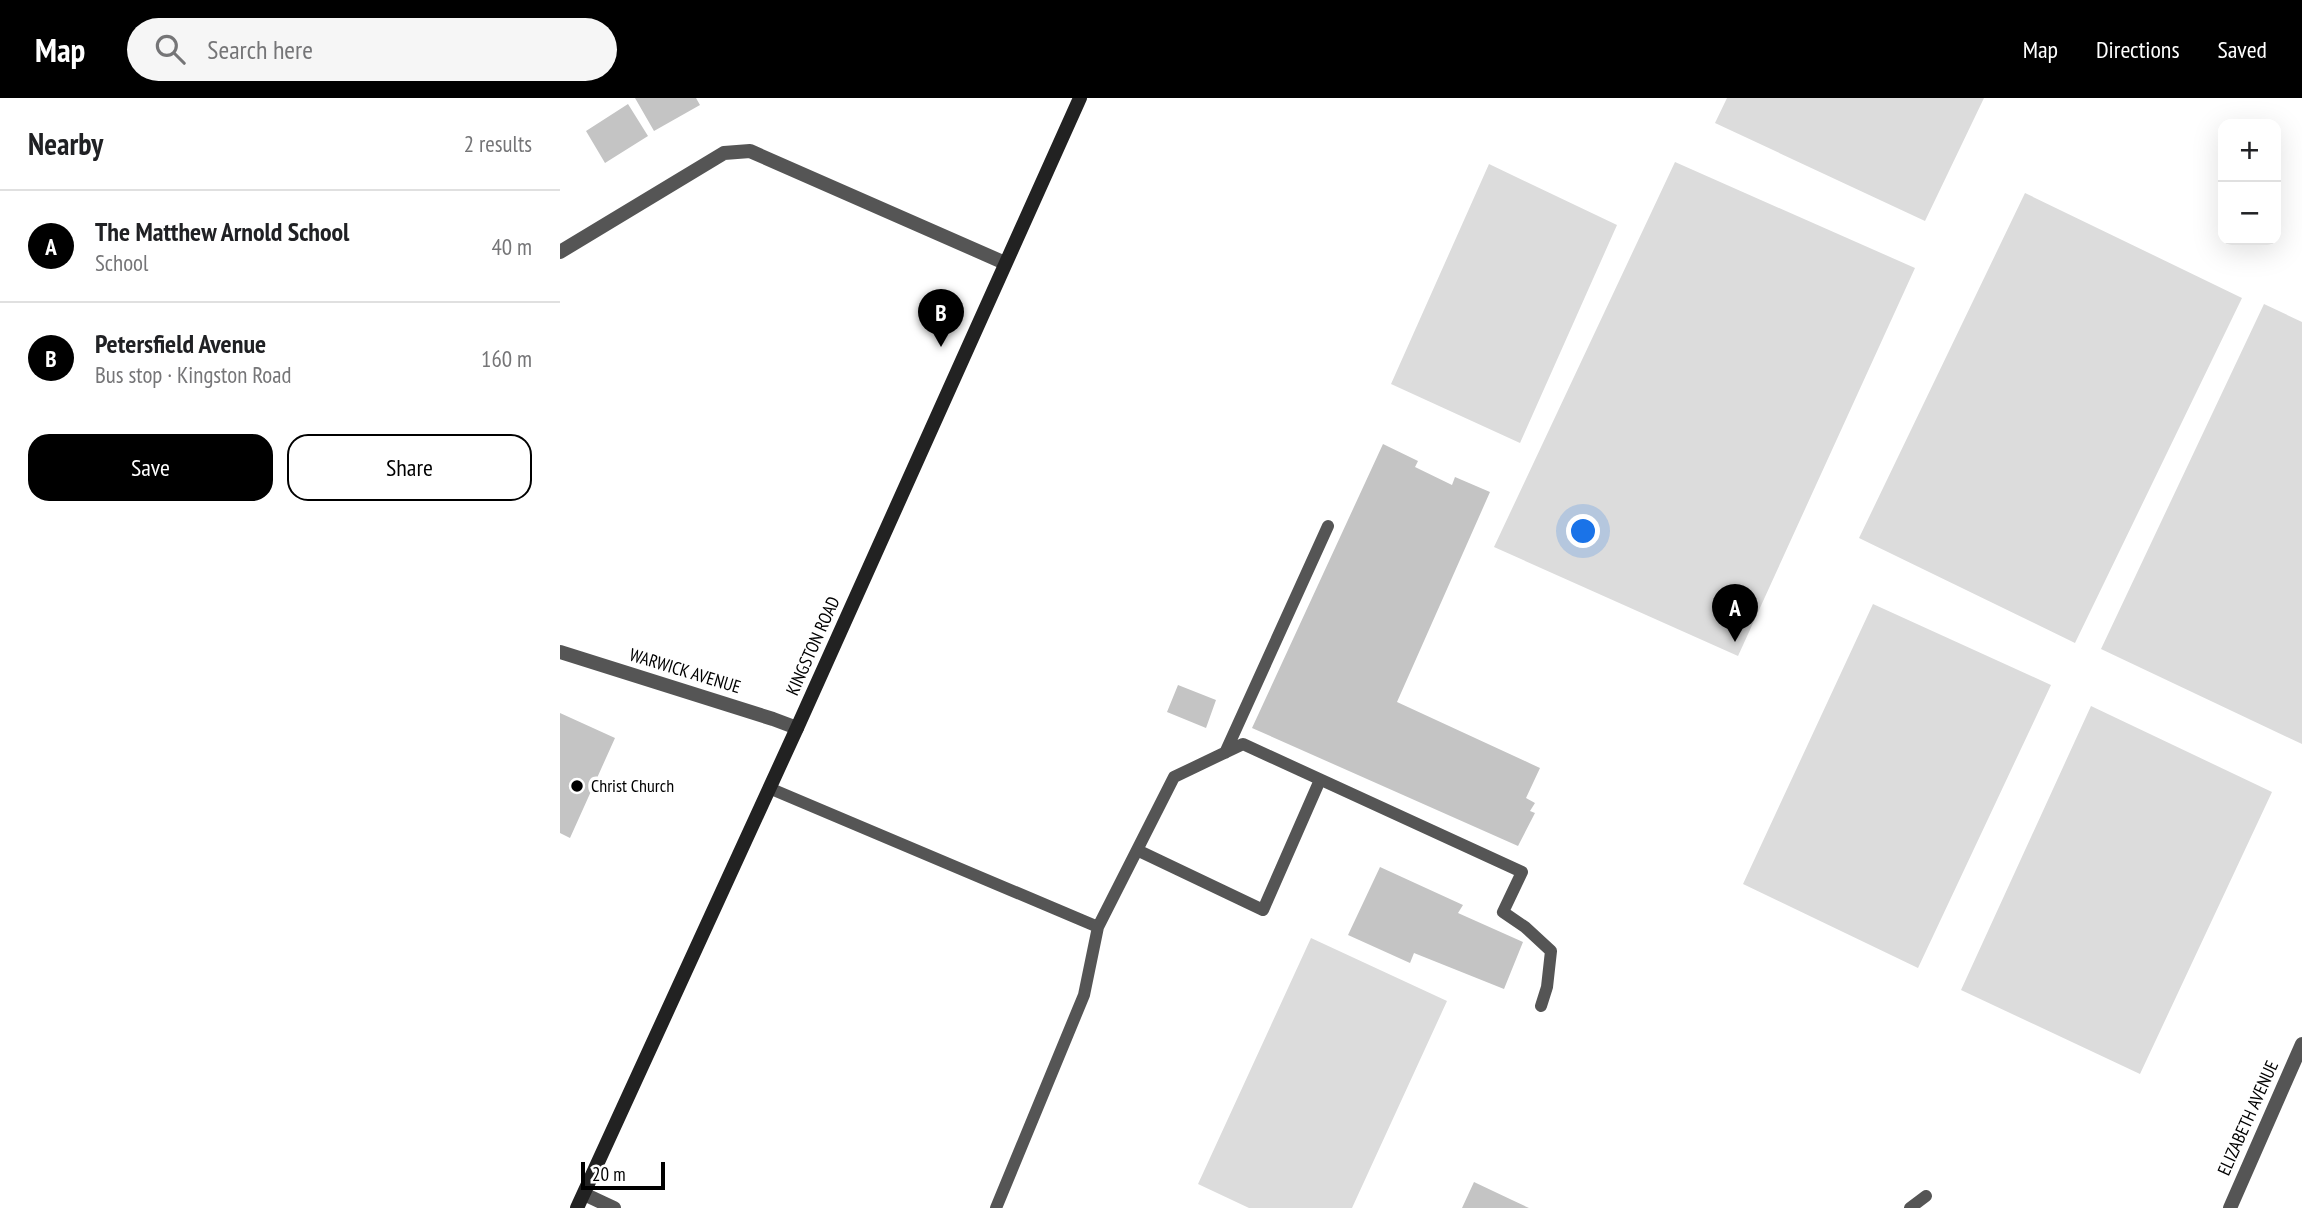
<!DOCTYPE html>
<html lang="en">
<head>
<meta charset="utf-8">
<style>
	:root { --surface:#fff; --page:#f6f6f6; --text:#202124; --muted:#757577; --line:#e0e0e0; --accent:#000 }
	body { margin:0; font-family:"PT Sans Narrow",sans-serif; background:var(--page); color:var(--text) }
	.controls { position:absolute; right:21px; top:21px; display:grid; overflow:hidden; border-radius:14px; box-shadow:0 7px 28px #0002 }
	.controls button { width:63px; height:63px; display:grid; place-items:center; padding:0; border:0; border-bottom:2px solid var(--line); background:var(--surface); color:var(--text); font:35px sans-serif }
	.scale { position:absolute; left:21px; bottom:18px; width:84px; box-sizing:border-box; padding-left:7px; border:4px solid #000; border-top:0; font-size:19px; line-height:24px; white-space:nowrap; color:#000; -webkit-text-stroke:5px #fff; paint-order:stroke }
	.you { position:absolute; left:1024px; top:434px; width:24px; height:24px; margin:-18px; border:5px solid #fff; border-radius:50%; background:#1a73e8; box-shadow:0 0 0 10px #1a73e833 }
	.badge { display:grid; place-items:center; width:46px; height:46px; border-radius:50%; background:var(--accent); color:#fff; font-size:23px; font-weight:700 }
	.pin { position:absolute; translate:-50% -58px; filter:drop-shadow(0 2px 4px #0008) }
	.pin::after { content:''; position:absolute; top:37px; width:24px; height:21px; background:inherit; clip-path:polygon(0 0,100% 0,50% 100%) }
	.list { margin:0; padding:0; list-style:none }
	h2 { display:flex; justify-content:space-between; align-items:center; height:91px; margin:0; padding:0 28px; font-size:30px }
	h2 small { font-size:23px; font-weight:400; color:var(--muted) }
	.list li { display:grid; grid-template-columns:46px 1fr auto; gap:21px; align-items:center; box-sizing:border-box; height:112px; padding:0 28px; border-top:2px solid var(--line) }
	.list b { display:block; font-size:26px; white-space:nowrap }
	.list p { margin:0; font-size:23px; white-space:nowrap; color:var(--muted) }
	.list em { font-size:23px; font-style:normal; color:var(--muted) }
	.actions { display:flex; gap:14px; padding:21px 28px }
	.actions a { flex:1; padding:16px 0; border:2px solid var(--accent); border-radius:21px; text-align:center; font-size:24px; color:var(--accent) }
	.actions .main { background:var(--accent); color:#fff }
	.icon { flex:none; width:38px; height:38px; fill:none; stroke:currentColor; stroke-width:2; stroke-linecap:round; stroke-linejoin:round }
	.map { position:relative; flex:none; width:1742px; height:1110px; overflow:hidden }
	header { display:flex; align-items:center; gap:42px; box-sizing:border-box; height:98px; padding:0 35px; background:var(--accent); color:#fff }
	header strong { font-size:33px }
	nav { display:flex; gap:38px; margin-inline-start:auto; font-size:24px }
	.search { width:490px; height:63px; background:var(--page); display:flex; align-items:center; gap:18px; box-sizing:border-box; padding:0 24px; border-radius:38px; color:var(--muted); font-size:26px }
	main { display:flex }
	aside { flex:1; background:var(--surface) }
	.map>svg:first-child { display:block }
</style>
</head>
<body>
<header>
<strong>Map</strong>
<div class="search"><svg class="icon" aria-label="search" viewBox="0 0 24 24"><circle cx="10" cy="10" r="6"/><path d="M15 15l6 6"/></svg>Search here</div>
<nav><a>Map</a><a>Directions</a><a>Saved</a></nav>
</header>
<main>
<aside>
<h2>Nearby<small>2 results</small></h2>
<ul class="list">
<li><span class="badge">A</span><div><b>The Matthew Arnold School</b><p>School</p></div><em>40 m</em></li>
<li><span class="badge">B</span><div><b>Petersfield Avenue</b><p>Bus stop · Kingston Road</p></div><em>160 m</em></li>
</ul>
<div class="actions"><a class="main">Save</a><a>Share</a></div>
</aside>
<div class="map">
<svg width="1742" height="1110" viewBox="0 0 1742 1110">
	<rect width="100%" height="100%" fill="#fff"/>
	<!-- green -->
	<path fill="#dcdcdc" d="M1167,0H1424L1365,123L1155,25Z
		M1115,64L1355,170L1178,558L934,449Z
		M929,66L1057,127L960,345L831,286Z
		M1465,95L1682,200L1515,545L1299,440Z
		M1704,206L1742,224V646L1541,551Z
		M1313,506L1491,587L1358,870L1183,786Z
		M1531,608L1712,694L1580,976L1401,892Z
		M751,840L887,903L792,1110H689L638,1086Z"/>
	<!-- building -->
	<path fill="#c4c4c4" d="M75,0H136L140,7L94,33Z
		M68,6L88,38L45,65L26,33Z
		M823,346L858,363L855,369L892,387L895,379L930,394L837,604L980,670L966,700L975,705L970,713L975,715L958,748L692,630Z
		M618,587L656,602L646,630L607,614Z
		M0,615L55,640L10,740L0,735Z
		M820,769L903,807L898,815L963,844L944,891L854,855L850,865L788,837Z
		M914,1084L952,1102L969,1110H902Z"/>
	<g fill="none" stroke-linecap="round" stroke-linejoin="round">
		<!-- lane -->
		<path stroke="#555" stroke-width="12" d="M665,655L768,428
			M209,690L538,829
			M577,752L703,812L760,682
			M436,1110L524,897L538,829L614,679L683,646L962,774L943,814L965,829L991,853L987,889L981,908
			M1350,1110L1366,1098"/>
		<!-- street -->
		<path stroke="#555" stroke-width="14" d="M0,154L164,55L190,53L445,165
			M0,554L213,621L237,630
			M24,1096L54,1110
			M1670,1110L1742,946"/>
		<!-- secondary -->
		<path stroke="#222" stroke-width="14" d="M17,1110L237,630L520,0"/>
	</g>
	<!-- markers -->
	<circle fill="#000" stroke="#fff" stroke-width="2.5" cx="17" cy="688" r="7"/>
	<g text-anchor="middle" stroke-width="7" stroke-linejoin="round" paint-order="stroke">
		<!-- street labels -->
		<g font-size="18" fill="#000" stroke="#fff">
			<text transform="translate(253 548) rotate(-66)" y="6">KINGSTON ROAD</text>
			<text transform="translate(125 573) rotate(17)" y="6">WARWICK AVENUE</text>
			<text transform="translate(1688 1020) rotate(-66)" y="6">ELIZABETH AVENUE</text>
		</g>
		<!-- poi labels -->
		<g font-size="18" fill="#000" stroke="#fff" text-anchor="start">
			<text x="31" y="694">Christ Church</text>
		</g>
	</g>
</svg>
<div class="controls">
<button>+</button>
<button>−</button>
</div>
<div class="scale">20 m</div>
<div class="you"></div>
<div class="pin badge" style="left:1175px;top:544px">A</div>
<div class="pin badge" style="left:381px;top:249px">B</div>
</div>
</main>
</body>
</html>
